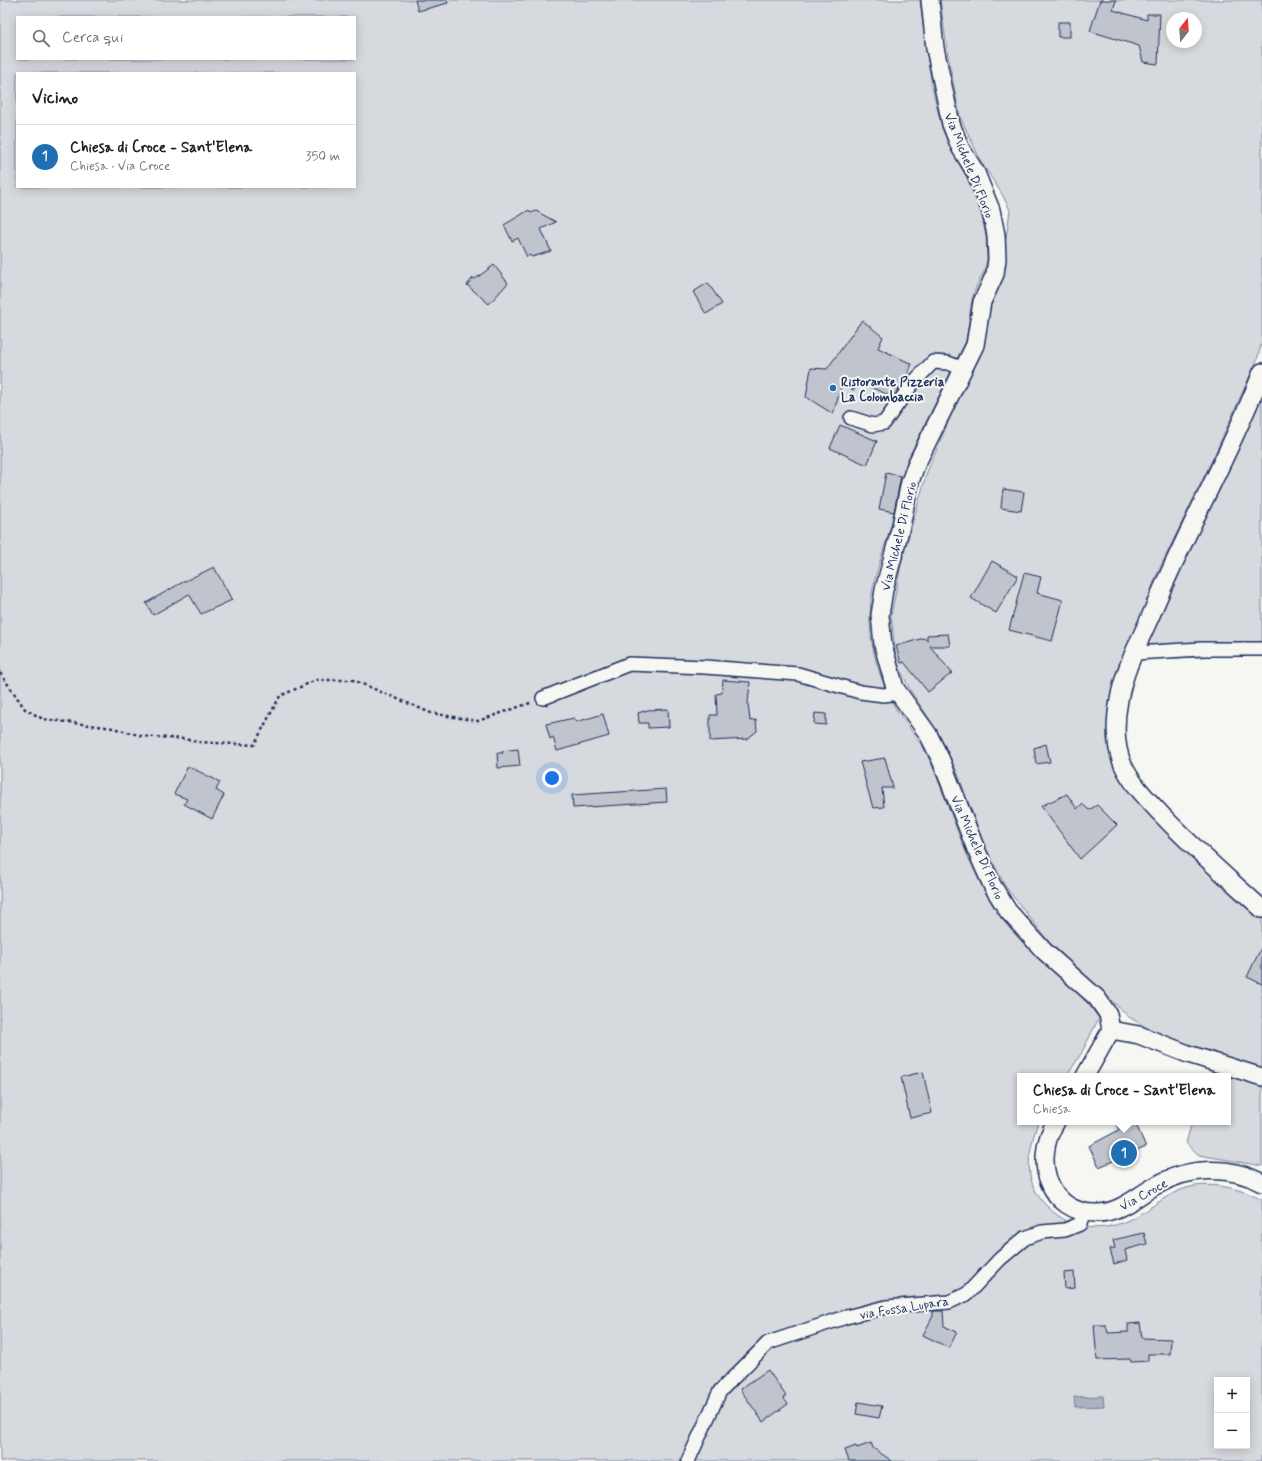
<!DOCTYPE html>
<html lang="it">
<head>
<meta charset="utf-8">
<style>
	:root { --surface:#fff; --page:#f6f6f6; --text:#222; --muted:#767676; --line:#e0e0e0; --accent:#1f6fb2 }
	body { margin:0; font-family:Mynerve,sans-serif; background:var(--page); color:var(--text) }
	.controls { position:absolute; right:12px; bottom:12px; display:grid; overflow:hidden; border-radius:0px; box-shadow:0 2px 10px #0003 }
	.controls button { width:36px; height:36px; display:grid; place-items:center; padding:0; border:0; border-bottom:1px solid var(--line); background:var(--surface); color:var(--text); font:20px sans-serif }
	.compass { position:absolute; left:1166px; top:12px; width:36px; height:36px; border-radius:50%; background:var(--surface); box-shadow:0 2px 10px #0003; rotate:17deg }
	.you { position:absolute; left:552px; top:778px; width:14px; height:14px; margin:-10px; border:3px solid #fff; border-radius:50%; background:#1a73e8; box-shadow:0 0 0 6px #1a73e833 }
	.badge { display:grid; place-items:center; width:26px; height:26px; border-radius:50%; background:var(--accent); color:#fff; font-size:13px; font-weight:700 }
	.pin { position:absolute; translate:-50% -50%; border:2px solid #fff; box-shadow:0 1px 4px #0006 }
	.popup { position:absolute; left:1017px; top:1073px; width:214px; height:52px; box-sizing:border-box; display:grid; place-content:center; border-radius:0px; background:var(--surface); filter:drop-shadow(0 1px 3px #0005); font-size:13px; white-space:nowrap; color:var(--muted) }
	.popup b { font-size:15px; color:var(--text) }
	.popup::after { content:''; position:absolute; left:50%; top:100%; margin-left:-8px; border:8px solid transparent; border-top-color:var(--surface) }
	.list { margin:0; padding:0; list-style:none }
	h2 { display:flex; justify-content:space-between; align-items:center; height:52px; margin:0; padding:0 16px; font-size:17px }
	h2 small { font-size:13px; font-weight:400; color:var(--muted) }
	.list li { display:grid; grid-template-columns:26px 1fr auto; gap:12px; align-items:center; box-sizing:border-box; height:64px; padding:0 16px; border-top:1px solid var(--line) }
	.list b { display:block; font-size:15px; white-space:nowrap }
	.list p { margin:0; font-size:13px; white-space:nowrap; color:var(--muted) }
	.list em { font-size:13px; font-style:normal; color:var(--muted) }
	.icon { flex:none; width:22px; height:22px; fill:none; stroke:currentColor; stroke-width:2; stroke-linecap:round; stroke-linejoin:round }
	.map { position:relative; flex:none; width:1262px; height:1461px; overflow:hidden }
	.search { position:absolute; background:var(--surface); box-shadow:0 2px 10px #0003; left:16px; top:16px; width:340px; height:44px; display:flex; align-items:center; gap:10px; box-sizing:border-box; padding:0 14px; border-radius:0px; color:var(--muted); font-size:15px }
	.panel { position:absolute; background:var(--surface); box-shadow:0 2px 10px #0003; left:16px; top:72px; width:340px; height:116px; border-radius:0px }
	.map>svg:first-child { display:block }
</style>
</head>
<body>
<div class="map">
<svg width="1262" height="1461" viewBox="0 0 1262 1461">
	<rect width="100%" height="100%" fill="#f6f6f2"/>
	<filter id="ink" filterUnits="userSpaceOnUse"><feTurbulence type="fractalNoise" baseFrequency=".025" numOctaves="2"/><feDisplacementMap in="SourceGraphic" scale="8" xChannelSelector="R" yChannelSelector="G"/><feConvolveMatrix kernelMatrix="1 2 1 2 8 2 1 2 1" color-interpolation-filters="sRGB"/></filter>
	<g filter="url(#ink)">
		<!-- green -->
		<path fill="#d6d9dd" stroke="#78849e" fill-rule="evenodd" d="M0,0H920L926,49L933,91L942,128L952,151L967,178L981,213L986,236L987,259L985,270L976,287L972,300L966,341L907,461C900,482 896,504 891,525C883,554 870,585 870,615C869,640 877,669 887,692C897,717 921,737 932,765C953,815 968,870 1000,916C1027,955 1072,979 1099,1018L1082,1052L1067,1076H1020V1122H1038C1029,1150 1022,1177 1043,1202C1067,1229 1098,1235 1131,1219C1153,1208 1170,1190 1195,1186C1218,1183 1242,1189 1262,1200V1461H0ZM17,17H355V59H17ZM17,73H355V187H17ZM1217,1380H1247V1446H1217Z
			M940,0H1262V342L1257,360L1215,454L1157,574L1108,710L1109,746L1158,822L1246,907L1262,917V1069L1162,1037L1129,1017L1049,942L1005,886L982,840L958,774L936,729L910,690L896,660L891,615L902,560L927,472L974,360L989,299L1001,273L1010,210L1002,194L983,165L960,117L948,56ZM1172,18H1196V42H1172Z
			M1262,389V654L1176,658L1141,655Z
			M1221,1072L1262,1085V1166L1199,1155L1186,1143L1192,1122H1228V1076H1219Z"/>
		<!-- water -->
		<path fill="#abb2c0" stroke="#717e99" d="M1103,1396L1104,1406L1075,1407L1074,1397Z"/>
		<!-- building -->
		<path fill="#c0c4cd" stroke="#1b2f5e" d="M415,0H447L448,3L418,11Z
			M1100,0H1116L1113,10L1147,20V14H1160L1158,64L1143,62L1139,46L1090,31Z
			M1058,22H1070V37H1058Z
			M529,210L531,213L536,211L556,222L541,229L551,251L532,257L530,255L527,257L518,238L512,241L504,225Z
			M494,265L508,283L489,304L467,285L473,278L475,279Z
			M708,283L722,304L706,314L693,292Z
			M862,320L883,337L878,348L912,364L904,382L893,397L859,382L854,390L842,385L833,414L806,397L811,368L827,369Z
			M840,425L877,441L867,465L830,448Z
			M886,473L901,476L894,512L879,509Z
			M1003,489L1024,492L1021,511L1001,508Z
			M992,561L1018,576L996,613L971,598Z
			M214,567L232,600L201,614L189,594L153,615L146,603L183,582Z
			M1024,573L1041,577L1037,593L1063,600L1052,641L1009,630Z
			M948,634L950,646H930L952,673L928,692L904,662L901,663L896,646L924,638L927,641V635Z
			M723,680L750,682L748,703L750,721L756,720L757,731L747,739L710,741V715H717L716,694L722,693Z
			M668,709L669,727L648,728V723H639L638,713L648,710Z
			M815,713L826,714V725L814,724Z
			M603,714L609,736L557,751L553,737L550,739L546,724L574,718L576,722Z
			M1046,744L1050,762L1036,764L1034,748Z
			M518,749L520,766L498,768L497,753H503L502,751Z
			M885,758L893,788H882L884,807L873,808L860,762Z
			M188,766L220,782L216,790L224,795L212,819L184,804L187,799L174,794Z
			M666,789L667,802L573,808L572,795Z
			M1067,794L1077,809L1082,804L1089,810L1097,805L1117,825L1080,859L1041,806Z
			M1262,946V984L1247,977Z
			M923,1072L932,1113L910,1118L901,1077Z
			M1115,1122H1135L1146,1147L1099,1167L1089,1146L1119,1130Z
			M1144,1233L1147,1244L1125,1250L1127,1260L1114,1264L1110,1249L1115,1248L1113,1240Z
			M1074,1272L1075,1288L1065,1289L1064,1273Z
			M933,1311H943L944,1326L957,1332L949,1348L923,1335L933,1316Z
			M1140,1323L1142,1338L1171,1339L1170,1354H1148V1361L1131,1362L1130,1359L1097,1360L1094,1325H1106L1108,1333L1128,1332V1324Z
			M768,1370L786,1396L783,1398L788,1404L763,1422L740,1389Z
			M858,1402L882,1406L879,1418L856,1414Z
			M871,1443L873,1448L892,1461H849L845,1450L856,1446L857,1448Z"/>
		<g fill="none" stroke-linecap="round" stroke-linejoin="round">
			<defs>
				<path id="minor" d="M851,418L873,425L884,423L912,384L933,362L948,363L964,369
					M1135,653L1201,649H1262
					M543,698L629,664L705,667L798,674L860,692L884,695L898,693
					M688,1461L720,1391L768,1343L846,1317L886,1307L949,1302L967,1294L1000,1259L1025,1238L1042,1232L1065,1230L1080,1224L1084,1212"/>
				<path id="tertiary" d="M930,0L935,48L951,124L960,147L976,173L991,210L996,235L997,259L995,274L982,302L975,345L916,465L910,482L901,526L884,590L880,615L883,645L895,688L928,734L941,760L975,847L992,885L1008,911L1044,951L1097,998L1108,1014L1111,1030
					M1262,372C1230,455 1185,532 1151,615C1139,642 1124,670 1119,700C1115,721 1114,744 1123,765C1132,784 1147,799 1161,814C1193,848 1228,878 1262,909
					M1111,1030L1139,1035L1188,1054L1262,1077
					M1085,1076L1111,1030
					M1056,1122C1032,1159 1048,1214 1097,1213C1120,1213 1138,1195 1157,1185C1188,1167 1230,1165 1262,1183"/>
			</defs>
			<!-- minor casing -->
			<use href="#minor" stroke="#1b2f5e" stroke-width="16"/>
			<!-- tertiary casing -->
			<use href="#tertiary" stroke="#1b2f5e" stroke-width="20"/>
			<!-- path -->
			<path stroke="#1b2f5e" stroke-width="2.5" stroke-dasharray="3 3" stroke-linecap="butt" d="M0,673L25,709L43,719L113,728L142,736L184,739L198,742L254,745L280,696L316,680H353L431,713L478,721L533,702"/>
			<!-- minor -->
			<use href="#minor" stroke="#f6f6f2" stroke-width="13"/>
			<!-- tertiary -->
			<use href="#tertiary" stroke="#f6f6f2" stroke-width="17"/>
		</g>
	</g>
	<!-- markers -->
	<circle fill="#1f6fb2" stroke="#f6f6f2" stroke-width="1.5" cx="833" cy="388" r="4"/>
	<g text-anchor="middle" stroke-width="4" stroke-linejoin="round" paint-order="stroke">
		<!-- street labels -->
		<g font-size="13" fill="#1b2f5e" stroke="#f6f6f2">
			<text transform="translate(970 165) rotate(68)" y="5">Via Michele Di Florio</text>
			<text transform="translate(898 536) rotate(-76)" y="5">Via Michele Di Florio</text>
			<text transform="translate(978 847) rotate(66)" y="5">Via Michele Di Florio</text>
			<text transform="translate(1143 1194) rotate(-29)" y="5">Via Croce</text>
			<text transform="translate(904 1307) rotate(-9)" y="5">via Fossa Lupara</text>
		</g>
		<!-- poi labels -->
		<g font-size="13" font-weight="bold" fill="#1b2f5e" stroke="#f6f6f2" text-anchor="start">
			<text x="841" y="386">Ristorante Pizzeria<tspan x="841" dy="15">La Colombaccia</tspan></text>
		</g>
	</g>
</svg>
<div class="controls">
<button>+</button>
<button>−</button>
</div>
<svg class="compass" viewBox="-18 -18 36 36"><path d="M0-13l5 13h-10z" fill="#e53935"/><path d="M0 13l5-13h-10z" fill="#767676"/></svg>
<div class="you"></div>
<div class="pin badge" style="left:1124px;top:1153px">1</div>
<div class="popup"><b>Chiesa di Croce - Sant'Elena</b>Chiesa</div>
<div class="search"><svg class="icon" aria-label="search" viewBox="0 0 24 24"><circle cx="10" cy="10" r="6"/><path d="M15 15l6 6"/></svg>Cerca qui</div>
<section class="panel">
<h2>Vicino<small></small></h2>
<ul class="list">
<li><span class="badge">1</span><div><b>Chiesa di Croce - Sant'Elena</b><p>Chiesa · Via Croce</p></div><em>350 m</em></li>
</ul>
</section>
</div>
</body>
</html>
